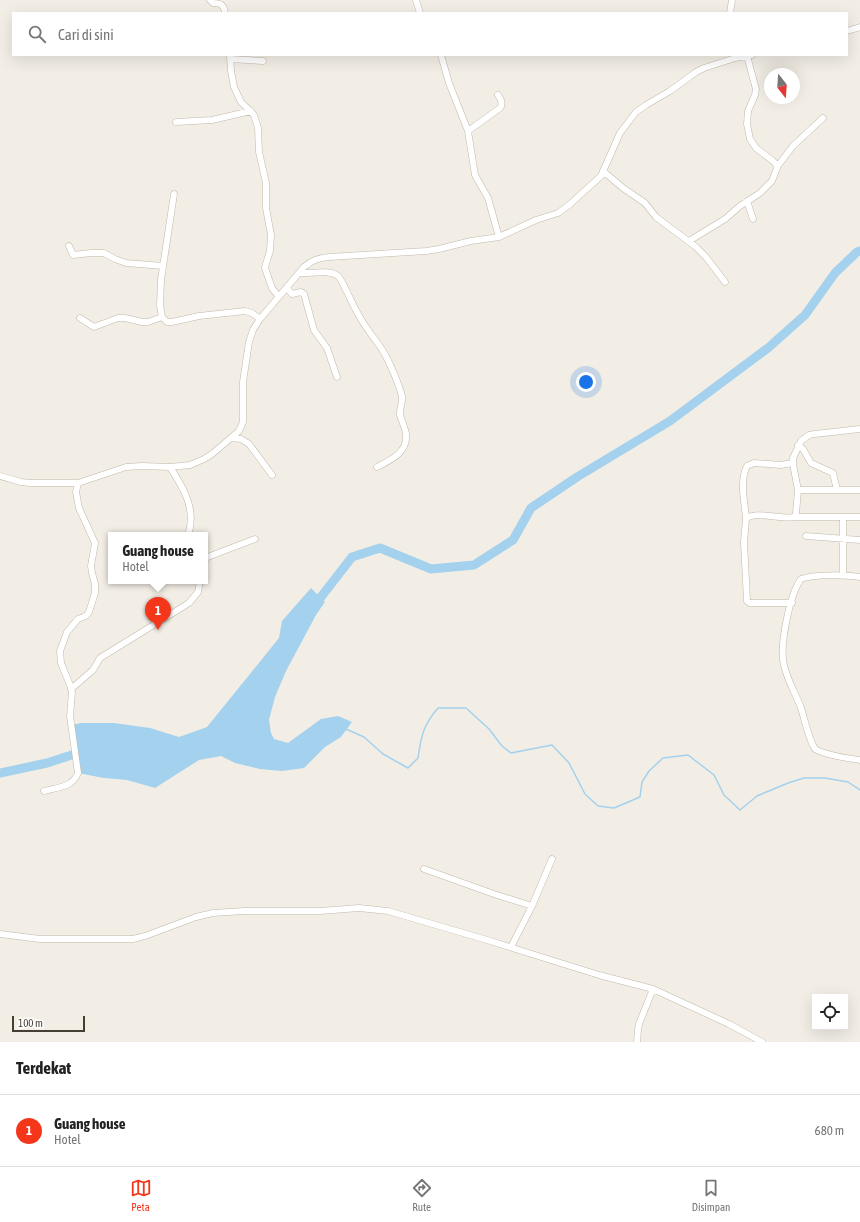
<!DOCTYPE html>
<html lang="id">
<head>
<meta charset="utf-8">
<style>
	:root { --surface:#fff; --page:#f2f2f2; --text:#222; --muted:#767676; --line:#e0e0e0; --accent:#f4361b }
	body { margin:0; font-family:"Asap Condensed",sans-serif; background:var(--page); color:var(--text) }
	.controls { position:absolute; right:12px; bottom:12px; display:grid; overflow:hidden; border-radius:0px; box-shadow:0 4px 16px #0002 }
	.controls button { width:36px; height:36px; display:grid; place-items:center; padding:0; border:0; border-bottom:1px solid var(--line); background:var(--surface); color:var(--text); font:20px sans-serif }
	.compass { position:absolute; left:764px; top:68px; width:36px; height:36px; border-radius:50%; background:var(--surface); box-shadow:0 4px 16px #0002; rotate:163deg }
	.scale { position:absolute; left:12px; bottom:10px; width:73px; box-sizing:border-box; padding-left:4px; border:2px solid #453e35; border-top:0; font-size:11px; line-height:14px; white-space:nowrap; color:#453e35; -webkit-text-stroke:3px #fff; paint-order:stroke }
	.you { position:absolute; left:586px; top:382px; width:14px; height:14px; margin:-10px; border:3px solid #fff; border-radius:50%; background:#1a73e8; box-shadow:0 0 0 6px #1a73e833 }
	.badge { display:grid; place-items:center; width:26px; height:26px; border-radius:50%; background:var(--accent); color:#fff; font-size:13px; font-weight:700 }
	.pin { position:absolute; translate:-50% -33px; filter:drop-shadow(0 1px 2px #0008) }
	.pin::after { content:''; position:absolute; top:21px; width:14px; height:12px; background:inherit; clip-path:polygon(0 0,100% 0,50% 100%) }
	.popup { position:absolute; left:108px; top:532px; width:100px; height:52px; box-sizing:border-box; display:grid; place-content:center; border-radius:0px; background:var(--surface); filter:drop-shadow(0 1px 3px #0005); font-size:13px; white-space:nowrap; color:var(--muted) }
	.popup b { font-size:15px; color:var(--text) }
	.popup::after { content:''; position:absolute; left:50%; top:100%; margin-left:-8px; border:8px solid transparent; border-top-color:var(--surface) }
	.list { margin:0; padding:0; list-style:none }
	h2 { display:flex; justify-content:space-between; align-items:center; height:52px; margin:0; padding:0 16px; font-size:17px }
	h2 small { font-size:13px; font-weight:400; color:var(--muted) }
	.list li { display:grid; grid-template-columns:26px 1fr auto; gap:12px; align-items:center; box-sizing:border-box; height:72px; padding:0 16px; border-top:1px solid var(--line) }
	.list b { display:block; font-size:15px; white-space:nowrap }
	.list p { margin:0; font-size:13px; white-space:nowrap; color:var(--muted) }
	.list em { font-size:13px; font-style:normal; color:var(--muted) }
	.icon { flex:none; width:22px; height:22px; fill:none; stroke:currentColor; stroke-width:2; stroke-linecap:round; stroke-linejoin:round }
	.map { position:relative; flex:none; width:860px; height:1042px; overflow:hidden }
	.search { position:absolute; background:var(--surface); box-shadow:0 4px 16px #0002; left:12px; right:12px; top:12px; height:44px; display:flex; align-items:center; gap:10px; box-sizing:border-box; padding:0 14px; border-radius:0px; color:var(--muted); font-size:15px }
	.sheet { height:124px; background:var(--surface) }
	nav { display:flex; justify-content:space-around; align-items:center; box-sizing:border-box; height:56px; border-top:1px solid var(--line); background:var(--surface); font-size:11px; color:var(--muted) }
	nav a { display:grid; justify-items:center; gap:2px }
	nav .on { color:var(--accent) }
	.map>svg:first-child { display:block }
</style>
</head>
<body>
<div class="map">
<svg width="860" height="1042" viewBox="0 0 860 1042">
	<rect width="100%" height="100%" fill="#f2eee5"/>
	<!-- water -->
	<path fill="#a3d1ee" d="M311,588L325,602L316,615L286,671L275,697L269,720L271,733L274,739L288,743L321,719L338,716L352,722L341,737L325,747L304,768L282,771L260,769L235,763L221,756L199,760L155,788L127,780L104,778L78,773L72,725L81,723H114L150,728L179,737L207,727L279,638L282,621Z"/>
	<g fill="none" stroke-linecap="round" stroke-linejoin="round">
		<!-- stream -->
		<path stroke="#a3d1ee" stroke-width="1.5" d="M346,729L364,737L383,754L408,768L418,758C421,737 423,725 438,708H466L489,729L502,746L511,753L552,745L569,763L585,794L598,806L614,808L640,797L642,782L649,771L663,758L688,755L714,775L724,795L740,810L757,796L788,783L804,778H825L848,782L860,790"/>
		<!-- river -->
		<path stroke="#a3d1ee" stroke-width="9" d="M314,606L352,557L380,548L431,569L474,565L513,540L531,508L577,477L670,421L768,348L805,315L835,273L857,252L860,251
			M0,773L47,763L84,751"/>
		<defs>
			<path id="minor" d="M210,0L213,3C221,3 224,5 225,13
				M416,0L420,13
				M730,13L732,0
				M847,31L860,27
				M230,55L231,71L234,87L241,102L254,115L258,128L259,152L266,183V208L271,235L270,251L265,267L266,271L272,288L279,297
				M441,55L449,83L468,131L475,175L488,198L499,237
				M230,59L263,61
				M176,122L212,120L251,111
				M468,131L500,108C503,104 501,99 498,95
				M777,167L793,146L823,118
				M603,171L623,188L645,203L656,217L696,247L706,257L725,282
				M174,194L161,280L160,305L162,317L167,322H172L199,316L245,311L252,313L260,319
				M747,201L753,219
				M689,241L725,219L740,206L760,193L772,181L777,168L776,164L773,161L756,148L750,139L747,124L748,111L755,95L756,89L747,56
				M69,246L73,255L91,253H104L115,259L126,263L163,266
				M299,273C311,274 328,269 338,276C342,279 353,306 357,312C363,324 371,334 379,345C388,357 398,382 402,396C403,403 399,409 400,415C402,422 405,427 406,434C408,453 390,460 377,467
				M287,288L292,294L301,292L304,294L314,330L327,348L337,377
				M80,318L94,327L118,318H125L142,322H148L162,317
				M231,438L241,439L249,444L272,475
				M798,445L803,449L811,463L833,473L837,490
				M170,467C183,487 197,510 188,535
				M0,476L21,482L30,483H78L126,467L142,466L170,467L190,465L204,459L212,454L239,431L243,422V382L249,342L253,330L260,319L304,267C312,260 319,258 329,257L426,251L439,249L471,241L499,237L536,220L558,213L569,205L601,176L620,133L636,112L646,105L670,91L696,72L704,68L735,58L752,55
				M798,490H860
				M795,517H860
				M843,517V575
				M746,519C745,502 739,482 747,466L754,463L781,465L792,463
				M806,536L860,540
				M205,558L255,539
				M860,577C846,575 814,574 801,579C790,594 779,646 784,665C787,680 796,694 801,708C805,720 808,738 815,749C827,756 847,758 860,760
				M792,603H750L747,601L744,542L746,519C753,510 783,520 795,517L796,514L798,490L793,464V458L801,441L809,435L815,434L860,429
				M71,689L93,670L100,658L189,603L198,592L200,581
				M44,791C58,787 72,788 78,773L70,716L72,692L70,685L65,673L61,663L60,651L67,632L78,619L86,616L89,612L95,593V584L92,573L91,566L95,543L79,508L76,492L78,483
				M424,869L494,894L532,906
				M0,934L40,939H133L145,936L196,917L213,913L244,911H320L359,908L388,911L487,940L599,975L653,989L729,1024L762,1042
				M511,947L532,906L552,859
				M637,1042L638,1030L639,1024L653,989"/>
		</defs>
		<!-- minor casing -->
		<use href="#minor" stroke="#c0b8ab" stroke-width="7"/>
		<!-- minor -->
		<use href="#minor" stroke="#fff" stroke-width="6"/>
	</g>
</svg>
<div class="controls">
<button><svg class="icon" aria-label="locate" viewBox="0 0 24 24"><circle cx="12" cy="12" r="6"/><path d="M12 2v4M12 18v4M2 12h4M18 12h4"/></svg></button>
</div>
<svg class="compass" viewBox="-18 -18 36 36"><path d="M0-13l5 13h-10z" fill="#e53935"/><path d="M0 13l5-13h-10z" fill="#767676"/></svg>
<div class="scale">100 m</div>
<div class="you"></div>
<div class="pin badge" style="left:158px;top:630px">1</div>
<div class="popup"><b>Guang house</b>Hotel</div>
<div class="search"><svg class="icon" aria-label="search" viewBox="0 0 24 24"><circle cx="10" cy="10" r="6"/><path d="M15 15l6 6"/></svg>Cari di sini</div>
</div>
<section class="sheet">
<h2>Terdekat<small></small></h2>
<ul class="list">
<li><span class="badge">1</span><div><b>Guang house</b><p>Hotel</p></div><em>680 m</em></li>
</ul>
</section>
<nav>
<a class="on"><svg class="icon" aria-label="map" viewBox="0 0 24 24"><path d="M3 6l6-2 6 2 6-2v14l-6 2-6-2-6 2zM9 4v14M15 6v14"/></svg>Peta</a>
<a><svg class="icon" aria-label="directions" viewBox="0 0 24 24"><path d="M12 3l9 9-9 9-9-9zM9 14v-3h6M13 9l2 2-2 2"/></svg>Rute</a>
<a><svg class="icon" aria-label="saved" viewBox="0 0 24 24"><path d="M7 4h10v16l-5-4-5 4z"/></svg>Disimpan</a>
</nav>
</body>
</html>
